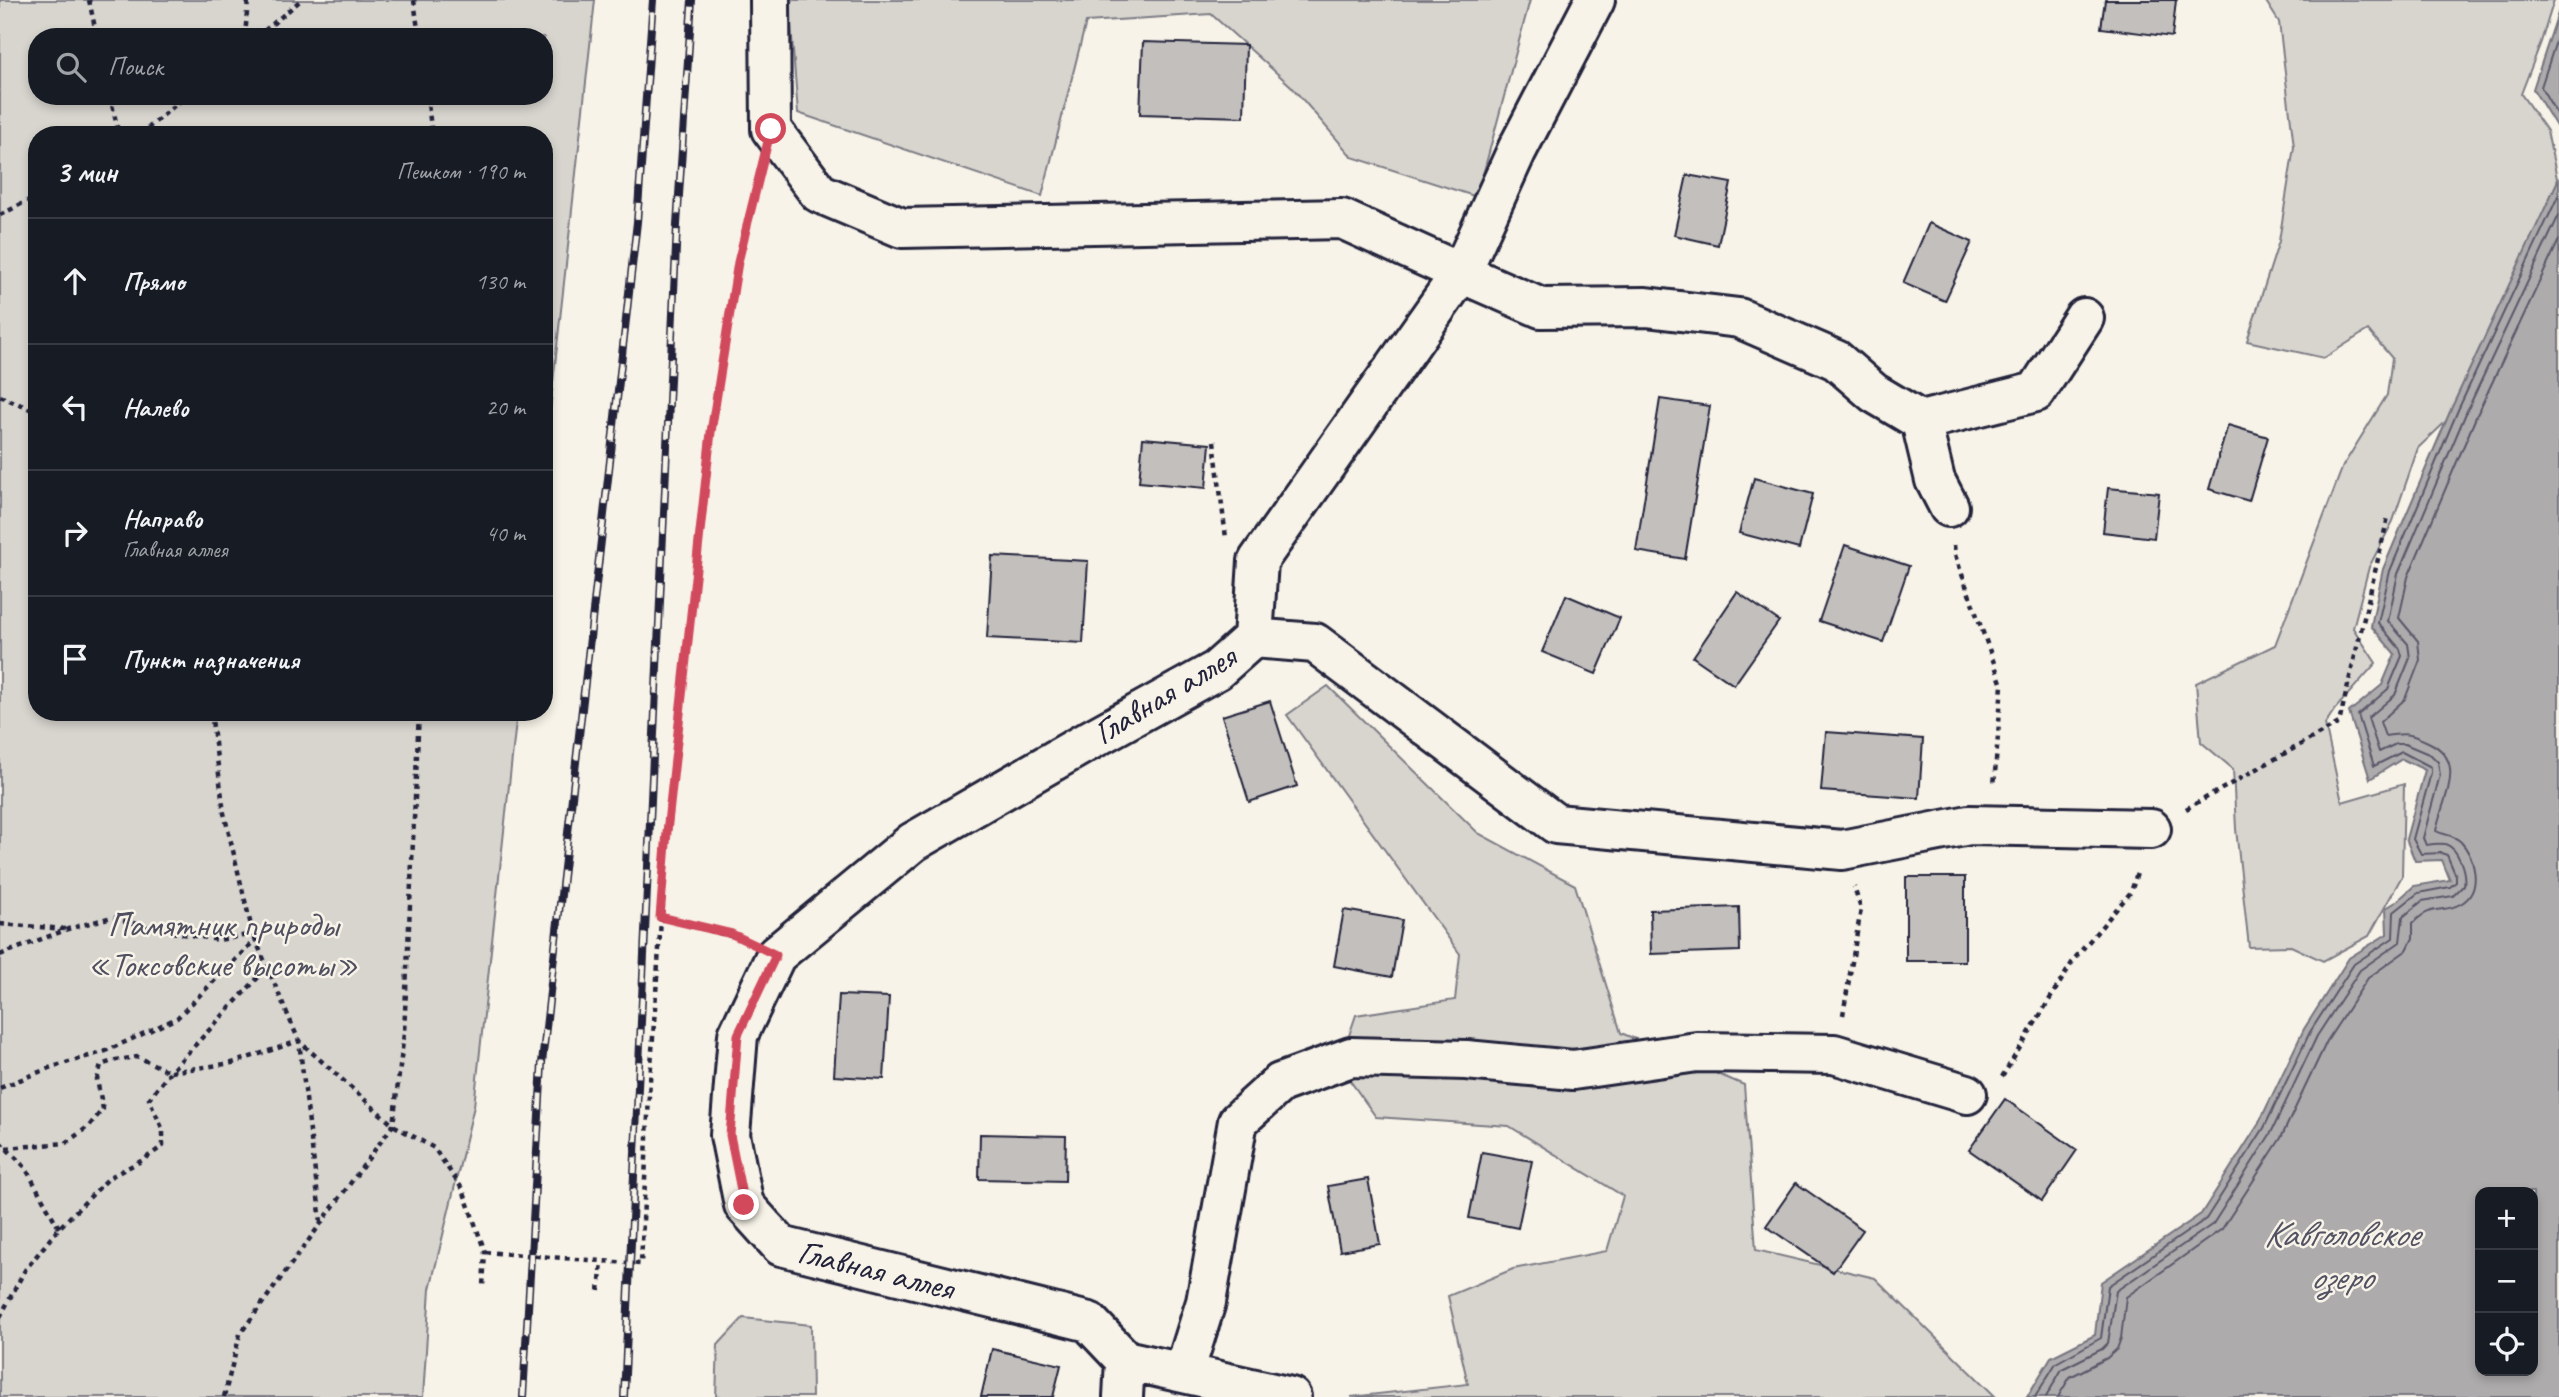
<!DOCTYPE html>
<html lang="ru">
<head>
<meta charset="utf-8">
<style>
	:root { --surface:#171b24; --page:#242831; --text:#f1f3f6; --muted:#9ea1a6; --line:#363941 }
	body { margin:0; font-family:Caveat,sans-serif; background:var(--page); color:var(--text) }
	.controls { position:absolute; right:21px; bottom:21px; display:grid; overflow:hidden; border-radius:14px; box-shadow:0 4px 10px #0003 }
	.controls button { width:63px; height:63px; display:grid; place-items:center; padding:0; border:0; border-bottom:2px solid var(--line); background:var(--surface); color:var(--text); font:35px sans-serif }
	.stop { position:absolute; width:21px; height:21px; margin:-16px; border:5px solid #d1495b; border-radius:50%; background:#fff }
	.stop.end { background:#d1495b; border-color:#fff; box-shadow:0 2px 7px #0008 }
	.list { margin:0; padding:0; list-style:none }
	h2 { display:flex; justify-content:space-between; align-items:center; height:91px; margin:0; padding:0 28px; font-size:30px }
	h2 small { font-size:23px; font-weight:400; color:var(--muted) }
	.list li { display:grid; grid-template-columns:46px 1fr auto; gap:21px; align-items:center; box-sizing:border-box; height:126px; padding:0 28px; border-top:2px solid var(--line) }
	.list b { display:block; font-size:26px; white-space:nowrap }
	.list p { margin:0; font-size:23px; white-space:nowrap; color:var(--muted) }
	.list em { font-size:23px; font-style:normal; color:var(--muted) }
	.icon { flex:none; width:38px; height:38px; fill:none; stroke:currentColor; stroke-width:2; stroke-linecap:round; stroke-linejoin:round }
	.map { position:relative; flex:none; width:2559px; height:1397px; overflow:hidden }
	.search { position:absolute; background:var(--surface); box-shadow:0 4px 10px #0003; left:28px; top:28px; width:525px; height:77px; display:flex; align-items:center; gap:18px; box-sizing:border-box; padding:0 24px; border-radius:28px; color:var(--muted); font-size:26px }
	.panel { position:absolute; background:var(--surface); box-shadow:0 4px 10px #0003; left:28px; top:126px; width:525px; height:595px; border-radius:28px }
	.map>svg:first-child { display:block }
</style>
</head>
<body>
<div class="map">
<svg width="2559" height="1397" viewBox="0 0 2559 1397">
	<rect width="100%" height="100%" fill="#f7f3e8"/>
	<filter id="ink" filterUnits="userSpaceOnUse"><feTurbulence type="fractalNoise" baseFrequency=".0143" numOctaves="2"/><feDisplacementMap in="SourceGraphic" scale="14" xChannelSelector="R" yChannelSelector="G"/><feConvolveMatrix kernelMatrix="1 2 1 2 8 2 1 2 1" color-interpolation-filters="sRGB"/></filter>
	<g filter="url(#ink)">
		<!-- green -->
		<path fill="#d8d5cf" stroke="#7d7c85" stroke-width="2" fill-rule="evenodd" d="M0,0H595L544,465V135H37V712H517L474,1106L430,1289L423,1397H0ZM37,37H544V96H37Z
			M789,0H1530L1477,197L1352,157L1291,86L1211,14L1086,22L1042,196L798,113Z
			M2265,0H2554L2541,42L2521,94L2547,131L2559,188L2457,411L2418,448L2393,521L2369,567L2353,628L2376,663L2335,709L2325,724L2342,802L2404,784L2402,876L2369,936L2323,961L2291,946L2249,947L2236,829L2233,769L2201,742L2196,683L2275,645L2343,466L2387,395L2392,358L2368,330L2324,358L2247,341L2279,241L2294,147L2279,22Z
			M1328,686L1478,833L1575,885L1621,1033L1744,1085L1756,1250L1875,1278L1996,1397H1351L1468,1384L1448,1296L1513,1269L1607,1251L1623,1196L1509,1126L1376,1117L1339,1065L1356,1015L1455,1000L1460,954L1287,715Z
			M743,1318L811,1325L812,1397H716L718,1345Z"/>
		<!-- water -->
		<path fill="#aeabad" stroke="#76747f" stroke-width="2" fill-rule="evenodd" d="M2559,10V131L2533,89Z
			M2559,178V1397H2027L2051,1357L2095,1335L2101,1282L2201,1214L2258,1125L2304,1029L2349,958L2387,934L2386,908L2396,902L2414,886L2450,880L2442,860L2415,861L2406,839L2425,770L2402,759L2370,779L2349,712L2382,685L2395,654L2371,626L2383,569L2452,407ZM2480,1192H2533V1371H2480Z"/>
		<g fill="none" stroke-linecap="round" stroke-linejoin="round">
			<!-- shore -->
			<path stroke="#5a5969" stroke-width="2" d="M2559,32L2541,87L2559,118
				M2035,1397L2056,1363L2101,1338L2108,1286L2206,1219L2264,1128L2310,1032L2354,964L2393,938L2394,912L2418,893L2450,887L2456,882V876L2447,855L2441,853L2421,854L2413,839L2431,773V767L2402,752L2374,766L2358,715L2388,689L2402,656L2400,649L2378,623L2390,571L2458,410L2559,194
				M2046,1397L2062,1369L2102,1349L2108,1343L2116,1291L2213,1224L2271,1133L2317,1036L2360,970L2400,942L2403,917L2422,901L2453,896L2464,885C2466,873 2459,848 2445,844C2439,843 2432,844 2426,845L2423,838L2440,775L2438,762L2431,755L2405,744H2396L2379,752L2368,718L2395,695L2410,658L2408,644L2388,621L2398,574L2466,413L2559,215
				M2058,1397L2070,1377L2107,1358L2117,1349L2121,1338L2126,1297L2222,1229L2281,1138L2327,1041L2368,978L2407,950L2413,938V923C2434,902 2443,915 2462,903C2483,890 2475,856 2460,841C2452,834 2443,835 2436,831C2442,798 2469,761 2428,742C2409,733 2405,733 2385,736L2380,722L2405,699L2420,660L2418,641L2399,618L2408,577L2476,417L2559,240"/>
		</g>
		<!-- building -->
		<path fill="#c2bfbd" stroke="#22223b" stroke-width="2" d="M2105,0H2176L2172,37L2101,28Z
			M1143,42L1246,45L1244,117L1140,114Z
			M1687,175L1731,183L1718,245L1674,235Z
			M1929,223L1972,242L1945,301L1903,283Z
			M1660,399L1710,406L1685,559L1636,551Z
			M2228,425L2268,437L2249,501L2209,489Z
			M1143,438L1210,444L1206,488L1139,482Z
			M1754,478L1813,494L1799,549L1739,533Z
			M2108,488L2159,493L2154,538L2103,532Z
			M1845,545L1909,566L1883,642L1819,621Z
			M992,556L1088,561L1083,643L987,638Z
			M1737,592L1779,621L1734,685L1693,657Z
			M1566,595L1620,618L1596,674L1542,652Z
			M1270,701L1297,786L1249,802L1222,716Z
			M1826,732L1923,739L1919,798L1821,791Z
			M1906,877H1965V961H1906Z
			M1739,907L1740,951L1651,954L1650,910Z
			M1344,910L1402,920L1392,977L1334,966Z
			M839,995L889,997L884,1079L834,1076Z
			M2005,1099L2077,1150L2042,1201L1969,1150Z
			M980,1134L1066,1136L1065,1181L979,1179Z
			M1482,1152L1532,1161L1518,1228L1469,1218Z
			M1368,1179L1380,1244L1340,1251L1328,1186Z
			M1796,1183L1863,1230L1833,1272L1766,1226Z
			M992,1349L1061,1365L1053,1397H981Z"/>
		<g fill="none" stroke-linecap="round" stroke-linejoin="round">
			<defs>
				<path id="minor" d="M770,0L771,129L819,193L902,228L1342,219L1461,273L1258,561L1253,638L1217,670L1083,744L913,842L776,955L738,1035L730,1135L744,1205L781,1246L1089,1322L1125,1360L1123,1397
					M1595,0L1517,150L1461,273L1541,308L1646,307L1739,318L1836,360L1874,393L1921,421L2036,392L2084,318
					M1921,421L1935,480L1949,507
					M1253,638L1315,643L1556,824L1842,850L1969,825L2151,829
					M1125,1360L1291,1397
					M1184,1372L1206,1302L1238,1121L1280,1083L1351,1057L1466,1060L1573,1070L1697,1052L1834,1054L1967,1094"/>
			</defs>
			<!-- minor casing -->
			<use href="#minor" stroke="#22223b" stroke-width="44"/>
			<!-- path -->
			<path stroke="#22223b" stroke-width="4.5" stroke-dasharray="5 5" stroke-linecap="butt" d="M89,0L97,37
				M414,0L419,37
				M245,37L248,0
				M257,37L301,0
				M110,96L119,135
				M427,96L432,135
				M140,135L186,96
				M0,215L37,196
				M0,396L37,412
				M1214,441L1226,538
				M1954,545L1955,555L2002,685L1994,786
				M211,712L224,813L253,934L299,1041L393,1125L434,1148L463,1190L485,1252L483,1286
				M2186,809L2339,723L2388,517
				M660,917L740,938
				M0,924L65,929
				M0,955L68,929L112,917L154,929L219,940L253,934
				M1843,1015L1861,909L1854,887
				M2002,1077L2075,958L2131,892L2138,870
				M0,1088L49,1068L106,1051L177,1018L256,939
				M0,1142L25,1167L59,1228
				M6,1148L66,1143L89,1126L103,1109L97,1080L101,1065L116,1060L138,1057L170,1072L232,1063L299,1041L321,1222
				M485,1252L641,1264L649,1095L667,832L711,432L738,262L759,178
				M599,1291L602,1262
				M0,1317L25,1270L59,1228L110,1177L143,1160L163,1146V1130L149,1099L170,1072L267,968
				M224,1397L240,1334L393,1125L404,1033L419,712"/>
			<!-- minor -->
			<use href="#minor" stroke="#f7f3e8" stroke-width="38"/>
			<defs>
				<path id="rail" d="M523,1397L542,1063L637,222L653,0
					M624,1397L677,225L692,0"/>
			</defs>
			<!-- rail casing -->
			<use href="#rail" stroke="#22223b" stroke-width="8"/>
			<!-- rail -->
			<use href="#rail" stroke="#f7f3e8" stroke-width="5" stroke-dasharray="16" stroke-linecap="butt"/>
		</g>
	</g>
	<g fill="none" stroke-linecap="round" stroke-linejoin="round" filter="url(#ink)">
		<!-- route -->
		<path stroke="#d1495b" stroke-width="9" d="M744,1205L730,1135L738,1035L776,955L732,934L660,917L667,832L711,432L738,262L771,129"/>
	</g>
	<g text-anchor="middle" stroke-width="5" stroke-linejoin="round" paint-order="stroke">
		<!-- street labels -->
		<g font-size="35" fill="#22223b" stroke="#f7f3e8">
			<text transform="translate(1164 694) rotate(-31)" y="12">Главная аллея</text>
			<text transform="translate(876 1269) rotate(14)" y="12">Главная аллея</text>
		</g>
		<!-- park labels -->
		<g font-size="35" fill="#504f60" stroke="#f7f3e8">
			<text x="223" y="936">Памятник природы<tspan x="223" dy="40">«Токсовские высоты»</tspan></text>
		</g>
		<!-- water labels -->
		<g font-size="37" font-style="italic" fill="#535263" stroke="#f7f3e8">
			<text x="2341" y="1246">Кавголовское<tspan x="2341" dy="43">озеро</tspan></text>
		</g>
	</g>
</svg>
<div class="controls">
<button>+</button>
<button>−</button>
<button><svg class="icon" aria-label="locate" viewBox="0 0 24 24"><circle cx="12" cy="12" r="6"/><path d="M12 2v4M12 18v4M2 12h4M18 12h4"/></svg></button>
</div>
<div class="stop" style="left:771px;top:129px"></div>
<div class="stop end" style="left:744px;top:1205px"></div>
<div class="search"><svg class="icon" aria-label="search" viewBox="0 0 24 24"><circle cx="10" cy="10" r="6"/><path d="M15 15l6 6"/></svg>Поиск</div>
<section class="panel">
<h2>3 мин<small>Пешком · 190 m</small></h2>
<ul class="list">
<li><svg class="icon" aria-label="ahead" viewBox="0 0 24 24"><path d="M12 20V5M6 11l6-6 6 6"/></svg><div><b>Прямо</b></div><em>130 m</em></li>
<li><svg class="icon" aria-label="left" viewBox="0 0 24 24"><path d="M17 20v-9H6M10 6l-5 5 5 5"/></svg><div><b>Налево</b></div><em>20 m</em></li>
<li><svg class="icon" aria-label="right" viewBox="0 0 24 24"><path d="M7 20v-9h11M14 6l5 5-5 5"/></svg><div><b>Направо</b><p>Главная аллея</p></div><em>40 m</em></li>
<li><svg class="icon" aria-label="arrive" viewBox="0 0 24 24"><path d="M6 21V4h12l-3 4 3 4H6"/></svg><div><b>Пункт назначения</b></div></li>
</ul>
</section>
</div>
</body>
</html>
